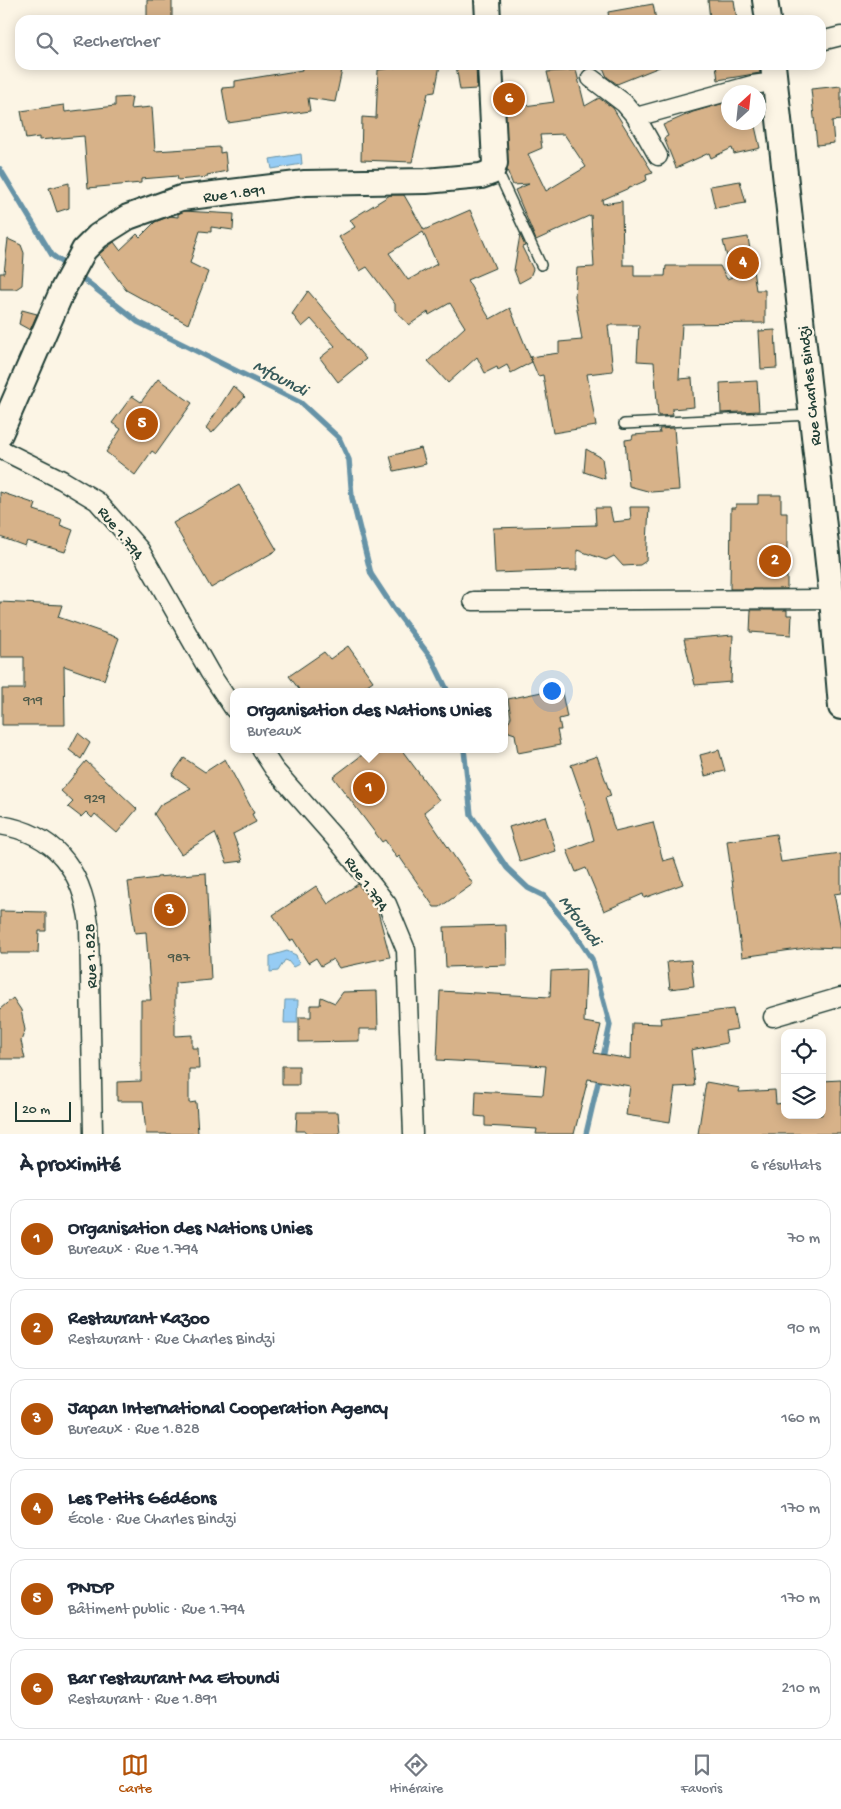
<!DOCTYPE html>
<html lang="fr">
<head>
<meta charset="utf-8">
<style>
	:root { --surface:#fff; --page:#f2f2f3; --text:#1f2937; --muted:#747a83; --line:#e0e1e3; --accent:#b45309 }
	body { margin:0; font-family:"Gochi Hand",sans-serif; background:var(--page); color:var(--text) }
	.controls { position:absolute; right:15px; bottom:15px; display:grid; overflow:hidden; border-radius:10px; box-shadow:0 2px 12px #0003 }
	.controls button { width:45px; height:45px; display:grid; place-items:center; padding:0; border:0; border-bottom:1px solid var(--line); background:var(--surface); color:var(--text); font:25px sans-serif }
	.compass { position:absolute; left:721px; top:85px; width:45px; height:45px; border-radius:50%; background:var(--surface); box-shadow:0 2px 12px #0003; rotate:27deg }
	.scale { position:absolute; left:15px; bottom:12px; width:56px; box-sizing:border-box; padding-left:5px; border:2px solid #1f3d34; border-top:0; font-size:14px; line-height:18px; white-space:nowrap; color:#1f3d34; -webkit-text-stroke:4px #fcf5e5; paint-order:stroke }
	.you { position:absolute; left:551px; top:690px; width:18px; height:18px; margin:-12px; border:4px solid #fff; border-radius:50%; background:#1a73e8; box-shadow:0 0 0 8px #1a73e833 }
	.badge { display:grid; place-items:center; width:32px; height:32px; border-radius:50%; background:var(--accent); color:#fff; font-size:16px; font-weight:700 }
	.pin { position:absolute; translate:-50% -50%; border:2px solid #fff; box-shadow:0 1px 5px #0006 }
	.popup { position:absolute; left:230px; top:688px; width:278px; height:65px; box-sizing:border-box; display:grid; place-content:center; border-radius:10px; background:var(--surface); filter:drop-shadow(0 1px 4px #0005); font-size:16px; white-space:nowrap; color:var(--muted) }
	.popup b { font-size:19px; color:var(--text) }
	.popup::after { content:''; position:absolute; left:50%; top:100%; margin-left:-10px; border:10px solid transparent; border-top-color:var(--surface) }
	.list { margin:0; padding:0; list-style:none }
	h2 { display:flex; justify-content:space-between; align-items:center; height:65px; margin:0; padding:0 20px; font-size:21px }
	h2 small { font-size:16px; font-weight:400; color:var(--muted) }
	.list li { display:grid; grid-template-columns:32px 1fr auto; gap:15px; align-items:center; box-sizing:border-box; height:80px; margin:0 10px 10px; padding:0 10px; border:1px solid var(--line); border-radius:15px }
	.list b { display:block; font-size:19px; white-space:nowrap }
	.list p { margin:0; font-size:16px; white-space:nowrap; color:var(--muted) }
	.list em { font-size:16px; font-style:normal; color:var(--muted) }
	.icon { flex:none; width:28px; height:28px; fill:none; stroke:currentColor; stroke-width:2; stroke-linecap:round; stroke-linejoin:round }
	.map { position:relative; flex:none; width:841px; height:1134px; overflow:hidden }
	.search { position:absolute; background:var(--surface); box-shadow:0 2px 12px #0003; left:15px; right:15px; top:15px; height:55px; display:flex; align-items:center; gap:12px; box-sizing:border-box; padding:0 18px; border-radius:15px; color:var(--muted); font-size:19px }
	.sheet { height:605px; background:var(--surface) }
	nav { display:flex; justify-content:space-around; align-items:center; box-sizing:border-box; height:70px; border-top:1px solid var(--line); background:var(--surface); font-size:14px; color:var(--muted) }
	nav a { display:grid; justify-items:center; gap:2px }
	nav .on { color:var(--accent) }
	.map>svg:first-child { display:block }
</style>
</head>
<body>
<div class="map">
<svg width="841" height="1134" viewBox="0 0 841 1134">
	<rect width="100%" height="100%" fill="#fcf5e5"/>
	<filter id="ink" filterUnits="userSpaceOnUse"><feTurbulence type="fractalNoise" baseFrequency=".02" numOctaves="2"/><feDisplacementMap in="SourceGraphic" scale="10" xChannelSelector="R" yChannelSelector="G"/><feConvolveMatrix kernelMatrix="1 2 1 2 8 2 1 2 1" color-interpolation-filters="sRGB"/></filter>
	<g filter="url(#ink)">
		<!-- water -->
		<path fill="#96ccf4" stroke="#6693a7" d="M301,154L302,164L272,169L270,159Z
			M287,951L296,955L299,964L293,967L288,961L285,960L278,971L270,972V956Z
			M285,1000H298L297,1023H284Z"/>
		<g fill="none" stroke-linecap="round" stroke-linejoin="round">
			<!-- stream -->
			<path stroke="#6693a7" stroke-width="5.5" d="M0,169L52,255L68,267
				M77,274L138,322L301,403L339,438L349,460L352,498L371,574L394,609L432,659L448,692
				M464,749L471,815L507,868L528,888L544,896L574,932L592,959L610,1025L602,1062
				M586,1134L600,1074"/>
		</g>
		<!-- building -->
		<path fill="#d7b289" stroke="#1f3d34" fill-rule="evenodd" d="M147,0H172V20H147Z
			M708,0H734L737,20H710Z
			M653,4L656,20H609L608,12Z
			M301,65H322L342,70L335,102L308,98L310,111L228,123L222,88L235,87V81L302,70Z
			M414,65H440L435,92L428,93L412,162L361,160L362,117L376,118L378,70Z
			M456,65H476L477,89L460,90Z
			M602,65H662V66L617,84L607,77Z
			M716,65H760V73L718,80Z
			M576,70L585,106L599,98L613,108L653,173L646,175L647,180L602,200L603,204L622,201L623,265H634V276H665L666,266H720L727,279L732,277L723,241L748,237L756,290H765V323L682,324L679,379L692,378L694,407L672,409L673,415L658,416L654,362L637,361L639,325H608L613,371L587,374L596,426L553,433L543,375L538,376L530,357L559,353V342L582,340L575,296L577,268L594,267L591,215L536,240L515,190L529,184L513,185L507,170L505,97L513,95L517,107L554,102L547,72ZM564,134L586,167L546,191L528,154L542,148L540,135Z
			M841,86V120L832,121L834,143L817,145L811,89Z
			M132,97L130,109L152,107L155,151L220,147V153L225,152L227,171L207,175L208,177L178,180L177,176L141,179V183L88,188L84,136L39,140V137L26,139L21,111L64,105L65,112L115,106V98Z
			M728,102V122H754L760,148L734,154L732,148L711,158L709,153L676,168L664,138L668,136L663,125L693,112Z
			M740,181L746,203L715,208L710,186Z
			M69,183V208L57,212L49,188Z
			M390,195H404L424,230L470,210L495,268L467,280L490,319L510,308L532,362L511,373L507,365L498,370L497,367L485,373L477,357L448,383L428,361L465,327L450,303L429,315L428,312L409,325L395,310V304L367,267L360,271L339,237L355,227L350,220ZM423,232L437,264L408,280L389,253Z
			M184,211L234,214L233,230L211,227V232L200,231L190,263L208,272L188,324L126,290L99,254L114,242L120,250L137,234L140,237L155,222L170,216L178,217V214Z
			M520,235L525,246L522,247L533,269L530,277L519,283L514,270Z
			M8,239L21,245L24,253L22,285L16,289H0V273H4Z
			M308,291L366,359L338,382L320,358L335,346L311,319L302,327L292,314Z
			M22,310L37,314L30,330L19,324Z
			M775,330L777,368L761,369L759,331Z
			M158,379L192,403L156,454L152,451L135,475L106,452L121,429L112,423L132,396L141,402Z
			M757,381L759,411L721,413L720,383Z
			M233,386L245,397L212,433L206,428Z
			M674,428L679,490L651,492L629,486L625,440L632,439L633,435L660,433L659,429Z
			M421,448L426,464L394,471L390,456Z
			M586,449L602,458L605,479L584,472Z
			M239,485L277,550L211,588L173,523Z
			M0,492L36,504L34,510L62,519L60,525L73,530L65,552L27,541L25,546L0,537Z
			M758,495H781V512H787V589H730L731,508H736V504H758Z
			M630,507H649L646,561L640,565L623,566L614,556L606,560L577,550V570L495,573L493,528L596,525L595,508H610L613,522L631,520Z
			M0,602L62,605L58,617L119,638L104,680L64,666L65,725H2V689H24V657H0Z
			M751,610H787V615H792L791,635L750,632Z
			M733,635L731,682L695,685L684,639Z
			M348,646L373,681L357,692H301L289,676L324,652L330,659Z
			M561,688L567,717L559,719L561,730H557L560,745L518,753L515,734L509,732L506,727L511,717L508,699Z
			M78,733L90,743L81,759L69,750Z
			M370,749H401L439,800L424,812L473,884L440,907H434L399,856L397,858L385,840L382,842L333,777Z
			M719,750L725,771L705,776L700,755Z
			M597,756L611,796L605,798L615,831L653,822L663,861L674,858L683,884L644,898L643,894L604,911L586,868L576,872L567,850L594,840L585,808H586L571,765Z
			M184,758L205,772L225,759L254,813L252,814L256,822L233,834L243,861L227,863L215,833L181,854L154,814L160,805L191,788L172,775Z
			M86,761L137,809L117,833L95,814L92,818L86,812L81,817L68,807L73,802L61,791Z
			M545,816L556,851L520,862L509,827Z
			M776,834L781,862L841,854V893L834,894L841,929V948L813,947L742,957L727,841Z
			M206,873L211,980L175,983V1036L192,1035V1048H198L199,1069H189V1103L196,1102L198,1134H146L143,1101H117V1082L141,1081V1000H151L146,932L135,933L128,882L157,878V877Z
			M358,884L377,908L390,957L339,968L333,959L321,966L316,958L308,963L293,939L290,941L273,915L316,886L328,904Z
			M0,911L46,912V931H39L38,953H0Z
			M506,925L507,965L446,967L444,927Z
			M691,960L694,986L670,989L667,962Z
			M586,969L584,1022L601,1025L594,1053L631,1059L632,1023L661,1024L660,1018L733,1009L737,1029L725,1031L727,1043L691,1050L695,1086L675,1087L670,1122L626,1115L630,1086L588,1079L574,1134H536L537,1129L485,1126V1117L475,1116L476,1091L543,1095L546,1066L437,1060L440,991L550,997L551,971Z
			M377,991L378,1029H359V1041L299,1042V1017H311V1005H320L321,997L335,1003L343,992Z
			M13,998L21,1010L25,1030L21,1041L25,1059H0V1009Z
			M282,1066H299V1085H282Z
			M841,1080V1134H698L706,1082L740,1088L739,1092L775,1090L776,1104L785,1103V1115H822V1081Z
			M297,1112H338L340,1134H306V1131H296Z"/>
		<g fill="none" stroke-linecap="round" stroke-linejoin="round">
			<defs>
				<path id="lane" d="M493,173L501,179L541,265
					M624,424L811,415"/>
				<path id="street" d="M821,41L841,36
					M591,78L624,103L636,117L658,156
					M636,117L752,85L774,82
					M0,449L62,480L97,501L140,550L210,673L234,709
					M473,601L832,599
					M261,749L274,769L340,844L387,904L406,950L413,1134
					M0,825C56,834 82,870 89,924L93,1134
					M773,1017L841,997"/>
				<path id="secondary" d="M487,0L488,20
					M765,0L768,20
					M773,65L832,599L841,707
					M0,434L63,289L84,250L98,236L128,217L181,198L305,183L426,181L481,176L492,172L495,163L490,65"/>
			</defs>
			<!-- lane casing -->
			<use href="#lane" stroke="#1f3d34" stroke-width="12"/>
			<!-- street casing -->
			<use href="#street" stroke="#1f3d34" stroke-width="21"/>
			<!-- secondary casing -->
			<use href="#secondary" stroke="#1f3d34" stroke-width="28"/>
			<!-- lane -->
			<use href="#lane" stroke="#fcf5e5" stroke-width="9"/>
			<!-- street -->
			<use href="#street" stroke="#fcf5e5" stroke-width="18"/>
			<!-- secondary -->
			<use href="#secondary" stroke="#fcf5e5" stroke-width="24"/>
		</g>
	</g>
	<g text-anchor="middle" stroke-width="4.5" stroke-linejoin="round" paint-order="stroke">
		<!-- number labels -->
		<g font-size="14" fill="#4d5a49">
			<text x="33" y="704">919</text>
			<text x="95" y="802">929</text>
			<text x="179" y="961">987</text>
		</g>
		<!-- street labels -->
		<g font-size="16" fill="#1f3d34" stroke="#fcf5e5">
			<text transform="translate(234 192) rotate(-7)" y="6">Rue 1.891</text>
			<text transform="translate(808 386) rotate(-96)" y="6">Rue Charles Bindzi</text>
			<text transform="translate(122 532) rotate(51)" y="6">Rue 1.794</text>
			<text transform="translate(368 883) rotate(54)" y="6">Rue 1.794</text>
			<text transform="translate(89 956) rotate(-92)" y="6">Rue 1.828</text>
		</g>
		<!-- water labels -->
		<g font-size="18" font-style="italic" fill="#375a5a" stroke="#fcf5e5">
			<text transform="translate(281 377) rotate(28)" y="6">Mfoundi</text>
			<text transform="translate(581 920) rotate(53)" y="6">Mfoundi</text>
		</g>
	</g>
</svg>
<div class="controls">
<button><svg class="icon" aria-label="locate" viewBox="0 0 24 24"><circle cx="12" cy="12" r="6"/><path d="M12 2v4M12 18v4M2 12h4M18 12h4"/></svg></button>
<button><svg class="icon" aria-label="layers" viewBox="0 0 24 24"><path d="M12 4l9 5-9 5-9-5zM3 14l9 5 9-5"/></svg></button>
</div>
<svg class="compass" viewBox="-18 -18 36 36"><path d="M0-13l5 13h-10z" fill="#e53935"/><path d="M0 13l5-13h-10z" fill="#747a83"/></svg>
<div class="scale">20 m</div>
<div class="you"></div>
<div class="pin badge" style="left:369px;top:788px">1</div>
<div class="popup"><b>Organisation des Nations Unies</b>Bureaux</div>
<div class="pin badge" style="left:775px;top:561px">2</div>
<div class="pin badge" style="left:170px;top:910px">3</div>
<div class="pin badge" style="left:743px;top:263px">4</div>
<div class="pin badge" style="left:142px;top:424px">5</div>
<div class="pin badge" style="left:509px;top:99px">6</div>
<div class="search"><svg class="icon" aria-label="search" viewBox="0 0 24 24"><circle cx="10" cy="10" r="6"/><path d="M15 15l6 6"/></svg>Rechercher</div>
</div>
<section class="sheet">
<h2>À proximité<small>6 résultats</small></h2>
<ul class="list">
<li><span class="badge">1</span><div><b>Organisation des Nations Unies</b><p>Bureaux · Rue 1.794</p></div><em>70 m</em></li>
<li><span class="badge">2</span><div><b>Restaurant Kazoo</b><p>Restaurant · Rue Charles Bindzi</p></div><em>90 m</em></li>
<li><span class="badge">3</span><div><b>Japan International Cooperation Agency</b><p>Bureaux · Rue 1.828</p></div><em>160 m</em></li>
<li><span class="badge">4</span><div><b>Les Petits Gédéons</b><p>École · Rue Charles Bindzi</p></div><em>170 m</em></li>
<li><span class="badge">5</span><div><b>PNDP</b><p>Bâtiment public · Rue 1.794</p></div><em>170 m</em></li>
<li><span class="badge">6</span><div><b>Bar restaurant Ma Etoundi</b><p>Restaurant · Rue 1.891</p></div><em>210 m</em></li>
</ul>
</section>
<nav>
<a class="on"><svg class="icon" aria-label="map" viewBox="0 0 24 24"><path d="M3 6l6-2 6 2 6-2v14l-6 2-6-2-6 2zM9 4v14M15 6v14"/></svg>Carte</a>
<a><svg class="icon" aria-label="directions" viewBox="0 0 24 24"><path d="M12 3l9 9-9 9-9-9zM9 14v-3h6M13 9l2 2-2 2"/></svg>Itinéraire</a>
<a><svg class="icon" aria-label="saved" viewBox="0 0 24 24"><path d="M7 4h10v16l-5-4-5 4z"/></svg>Favoris</a>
</nav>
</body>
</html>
